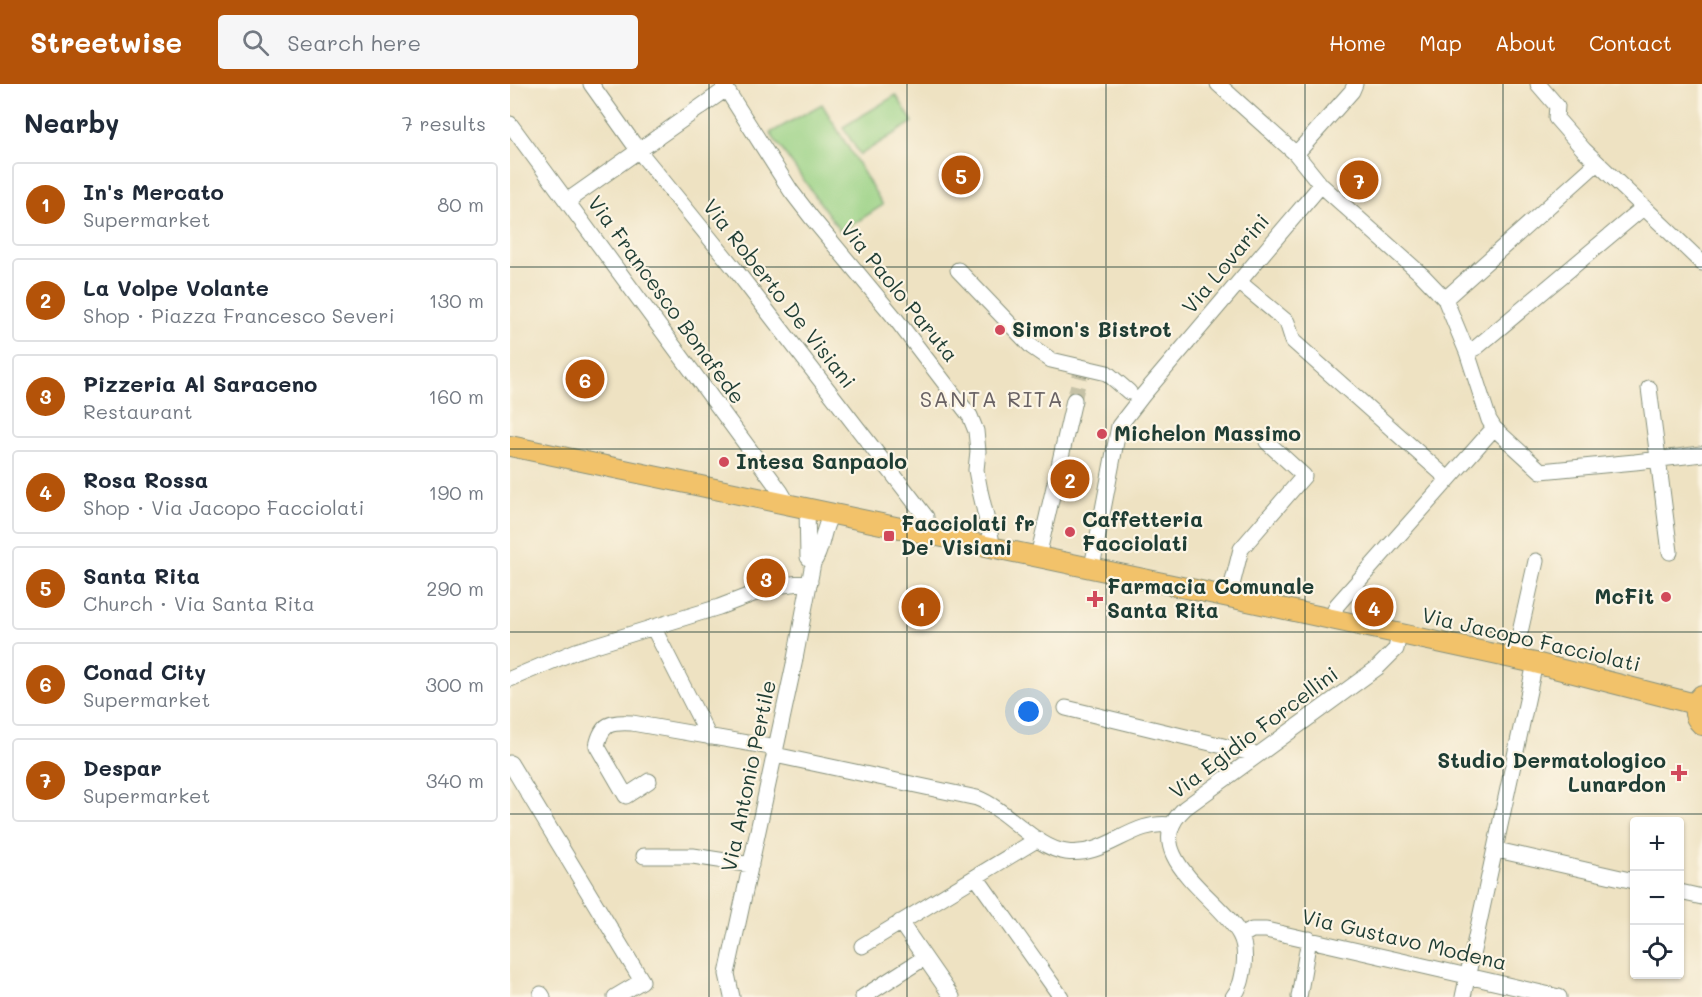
<!DOCTYPE html>
<html lang="en">
<head>
<meta charset="utf-8">
<style>
	:root { --surface:#fff; --page:#f6f6f7; --text:#1f2937; --muted:#747a83; --line:#e0e1e3; --accent:#b45309 }
	body { margin:0; font-family:Mali,sans-serif; background:var(--page); color:var(--text) }
	.controls { position:absolute; right:18px; bottom:18px; display:grid; overflow:hidden; border-radius:6px; box-shadow:0 2px 4px #0004 }
	.controls button { width:54px; height:54px; display:grid; place-items:center; padding:0; border:0; border-bottom:2px solid var(--line); background:var(--surface); color:var(--text); font:30px sans-serif }
	.you { position:absolute; left:519px; top:628px; width:21px; height:21px; margin:-15px; border:4px solid #fff; border-radius:50%; background:#1a73e8; box-shadow:0 0 0 9px #1a73e833 }
	.badge { display:grid; place-items:center; width:39px; height:39px; border-radius:50%; background:var(--accent); color:#fff; font-size:20px; font-weight:700 }
	.pin { position:absolute; translate:-50% -50%; border:3px solid #fff; box-shadow:0 2px 6px #0006 }
	.list { margin:0; padding:0; list-style:none }
	h2 { display:flex; justify-content:space-between; align-items:center; height:78px; margin:0; padding:0 24px; font-size:26px }
	h2 small { font-size:20px; font-weight:400; color:var(--muted) }
	.list li { display:grid; grid-template-columns:39px 1fr auto; gap:18px; align-items:center; box-sizing:border-box; height:84px; margin:0 12px 12px; padding:0 12px; border:2px solid var(--line); border-radius:6px }
	.list b { display:block; font-size:22px; white-space:nowrap }
	.list p { margin:0; font-size:20px; white-space:nowrap; color:var(--muted) }
	.list em { font-size:20px; font-style:normal; color:var(--muted) }
	.icon { flex:none; width:33px; height:33px; fill:none; stroke:currentColor; stroke-width:2; stroke-linecap:round; stroke-linejoin:round }
	.map { position:relative; flex:none; width:1192px; height:913px; overflow:hidden }
	header { display:flex; align-items:center; gap:36px; box-sizing:border-box; height:84px; padding:0 30px; background:var(--accent); color:#fff }
	header strong { font-size:28px }
	nav { display:flex; gap:33px; margin-inline-start:auto; font-size:21px }
	.search { width:420px; height:54px; background:var(--page); display:flex; align-items:center; gap:15px; box-sizing:border-box; padding:0 21px; border-radius:6px; color:var(--muted); font-size:22px }
	main { display:flex }
	aside { flex:1; background:var(--surface) }
	.map>svg:first-child { display:block }
</style>
</head>
<body>
<header>
<strong>Streetwise</strong>
<div class="search"><svg class="icon" aria-label="search" viewBox="0 0 24 24"><circle cx="10" cy="10" r="6"/><path d="M15 15l6 6"/></svg>Search here</div>
<nav><a>Home</a><a>Map</a><a>About</a><a>Contact</a></nav>
</header>
<main>
<aside>
<h2>Nearby<small>7 results</small></h2>
<ul class="list">
<li><span class="badge">1</span><div><b>In's Mercato</b><p>Supermarket</p></div><em>80 m</em></li>
<li><span class="badge">2</span><div><b>La Volpe Volante</b><p>Shop · Piazza Francesco Severi</p></div><em>130 m</em></li>
<li><span class="badge">3</span><div><b>Pizzeria Al Saraceno</b><p>Restaurant</p></div><em>160 m</em></li>
<li><span class="badge">4</span><div><b>Rosa Rossa</b><p>Shop · Via Jacopo Facciolati</p></div><em>190 m</em></li>
<li><span class="badge">5</span><div><b>Santa Rita</b><p>Church · Via Santa Rita</p></div><em>290 m</em></li>
<li><span class="badge">6</span><div><b>Conad City</b><p>Supermarket</p></div><em>300 m</em></li>
<li><span class="badge">7</span><div><b>Despar</b><p>Supermarket</p></div><em>340 m</em></li>
</ul>
</aside>
<div class="map">
<svg width="1192" height="913" viewBox="0 0 1192 913">
	<rect width="100%" height="100%" fill="#fcf5e5"/>
	<filter id="ink" filterUnits="userSpaceOnUse"><feTurbulence type="fractalNoise" baseFrequency=".0167" numOctaves="2"/><feDisplacementMap in="SourceGraphic" scale="12" xChannelSelector="R" yChannelSelector="G"/><feConvolveMatrix kernelMatrix="1 2 1 2 8 2 1 2 1" color-interpolation-filters="sRGB"/></filter>
	<filter id="wash" filterUnits="userSpaceOnUse"><feTurbulence type="fractalNoise" baseFrequency=".008" numOctaves="4" result="noise"/><feDisplacementMap in="SourceGraphic" scale="24" xChannelSelector="R" yChannelSelector="G"/><feGaussianBlur stdDeviation="1.35" result="paint"/><feColorMatrix in="noise" values="0 0 0 0 0 0 0 0 0 0 0 0 0 0 0 0 0 1.4 0 .05"/><feComposite in="paint" operator="in"/></filter>
	<g filter="url(#wash)">
		<rect width="100%" height="100%" fill="#eee2c2"/>
		<!-- pitch -->
		<path fill="#99d184" stroke="#5c875c" stroke-width="1.5" d="M386,11L403,38L350,71L333,43Z
			M312,20L373,121L331,148L260,49Z"/>
	</g>
	<g filter="url(#ink)">
		<g fill="none" stroke-linecap="round" stroke-linejoin="round">
			<!-- minor-tunnel -->
			<path stroke="#c5c1a6" stroke-width="15" stroke-dasharray="15 8" stroke-linecap="butt" d="M564,316L571,288"/>
			<defs>
				<path id="minor" d="M81,0L128,66L224,184L416,433L414,448
					M213,0L281,107L301,133L385,234L460,332L466,347L468,367L466,386L470,407L481,454L479,461
					M708,0L786,70L811,101L912,191L935,215L957,268L979,336L984,344L1031,387L1125,378L1192,370
					M1028,0L1047,22L1046,34L1074,66L1192,179
					M0,40L271,408L274,413L273,418
					M786,70L842,7L845,0
					M57,117L216,5
					M448,186L522,263L541,276L597,289L619,308
					M729,198L777,238L783,257L938,395
					M935,215L1087,79
					M957,268L967,263L1134,123
					M1139,304L1160,468
					M297,424L298,473L303,479
					M530,464L564,316
					M582,483L609,342L633,311L811,101
					M719,513L731,465L794,392L757,358
					M821,535L827,521L984,344
					M143,543L199,653
					M1004,575L1026,477
					M0,595L66,567L209,523L264,502L300,498
					M556,624L746,670
					M265,671L467,714C498,726 525,764 556,768C595,774 623,735 661,741
					M0,679L132,897L105,913
					M139,697L116,712L87,662C92,639 100,638 122,639L266,664
					M987,766L1124,797
					M134,772H183L241,781
					M466,793L551,913
					M1170,808L1192,813
					M390,838L442,913
					M731,852L742,846H756L1049,913
					M352,862L528,755
					M31,910L33,913
					M222,913L217,890L284,580L303,479C314,464 311,445 322,430
					M353,913L414,874
					M723,913C731,903 732,895 734,883C735,873 735,860 730,851C711,814 625,770 675,724L867,584L886,565L889,551
					M789,913L799,855
					M953,913L1025,579"/>
				<path id="major" d="M0,362L719,513L1025,579L1185,620
					M1192,611C1182,620 1182,632 1192,641"/>
			</defs>
			<!-- minor casing -->
			<use href="#minor" stroke="#86907b" stroke-width="17"/>
			<!-- major casing -->
			<use href="#major" stroke="#86907b" stroke-width="22"/>
			<!-- minor -->
			<use href="#minor" stroke="#fff" stroke-width="15"/>
			<!-- major -->
			<use href="#major" stroke="#f2c26a" stroke-width="20"/>
		</g>
	</g>
	<!-- grid -->
	<path fill="none" stroke="#1f3d34" stroke-width="1.5" stroke-opacity="0.55" d="M199,0V913M397,0V913M596,0V913M795,0V913M993,0V913M0,183H1192M0,365H1192M0,548H1192M0,730H1192"/>
	<!-- markers -->
	<g fill="#d1495b" stroke="#fcf5e5" stroke-width="2">
		<circle cx="490" cy="246" r="6"/>
		<circle cx="592" cy="350" r="6"/>
		<circle cx="214" cy="378" r="6"/>
		<circle cx="560" cy="448" r="6"/>
		<rect x="373" y="446" width="12" height="12" rx="3"/>
		<circle cx="1156" cy="513" r="6"/>
		<path d="M582 506h6v6h6v6h-6v6h-6v-6h-6v-6h6z"/>
		<path d="M1166 680h6v6h6v6h-6v6h-6v-6h-6v-6h6z"/>
	</g>
	<g text-anchor="middle" stroke-width="4.5" stroke-linejoin="round" paint-order="stroke">
		<!-- street labels -->
		<g font-size="21" fill="#1f3d34" stroke="#fcf5e5">
			<text transform="translate(716 180) rotate(-50)" y="7">Via Lovarini</text>
			<text transform="translate(389 208) rotate(51)" y="7">Via Paolo Paruta</text>
			<text transform="translate(269 210) rotate(52)" y="7">Via Roberto De Visiani</text>
			<text transform="translate(156 216) rotate(54)" y="7">Via Francesco Bonafede</text>
			<text transform="translate(1021 556) rotate(13)" y="7">Via Jacopo Facciolati</text>
			<text transform="translate(744 649) rotate(-37)" y="7">Via Egidio Forcellini</text>
			<text transform="translate(239 692) rotate(-78)" y="7">Via Antonio Pertile</text>
			<text transform="translate(894 856) rotate(13)" y="7">Via Gustavo Modena</text>
		</g>
		<!-- poi labels -->
		<g font-size="21" font-weight="bold" fill="#1f3d34" stroke="#fcf5e5" text-anchor="start">
			<text x="502" y="253">Simon's Bistrot</text>
			<text x="604" y="357">Michelon Massimo</text>
			<text x="226" y="385">Intesa Sanpaolo</text>
			<text x="572" y="443">Caffetteria<tspan x="572" dy="24">Facciolati</tspan></text>
			<text x="391" y="447">Facciolati fr<tspan x="391" dy="24">De' Visiani</tspan></text>
			<text x="597" y="510">Farmacia Comunale<tspan x="597" dy="24">Santa Rita</tspan></text>
			<text x="1144" y="520" text-anchor="end">McFit</text>
			<text x="1156" y="684" text-anchor="end">Studio Dermatologico<tspan x="1156" dy="24">Lunardon</tspan></text>
		</g>
		<!-- neighbourhood labels -->
		<g font-size="22" letter-spacing="1.5" fill="#696264" stroke="#fcf5e5">
			<text x="482" y="323">SANTA RITA</text>
		</g>
	</g>
</svg>
<div class="controls">
<button>+</button>
<button>−</button>
<button><svg class="icon" aria-label="locate" viewBox="0 0 24 24"><circle cx="12" cy="12" r="6"/><path d="M12 2v4M12 18v4M2 12h4M18 12h4"/></svg></button>
</div>
<div class="you"></div>
<div class="pin badge" style="left:411px;top:523px">1</div>
<div class="pin badge" style="left:560px;top:395px">2</div>
<div class="pin badge" style="left:256px;top:494px">3</div>
<div class="pin badge" style="left:864px;top:523px">4</div>
<div class="pin badge" style="left:451px;top:91px">5</div>
<div class="pin badge" style="left:75px;top:295px">6</div>
<div class="pin badge" style="left:849px;top:96px">7</div>
</div>
</main>
</body>
</html>
